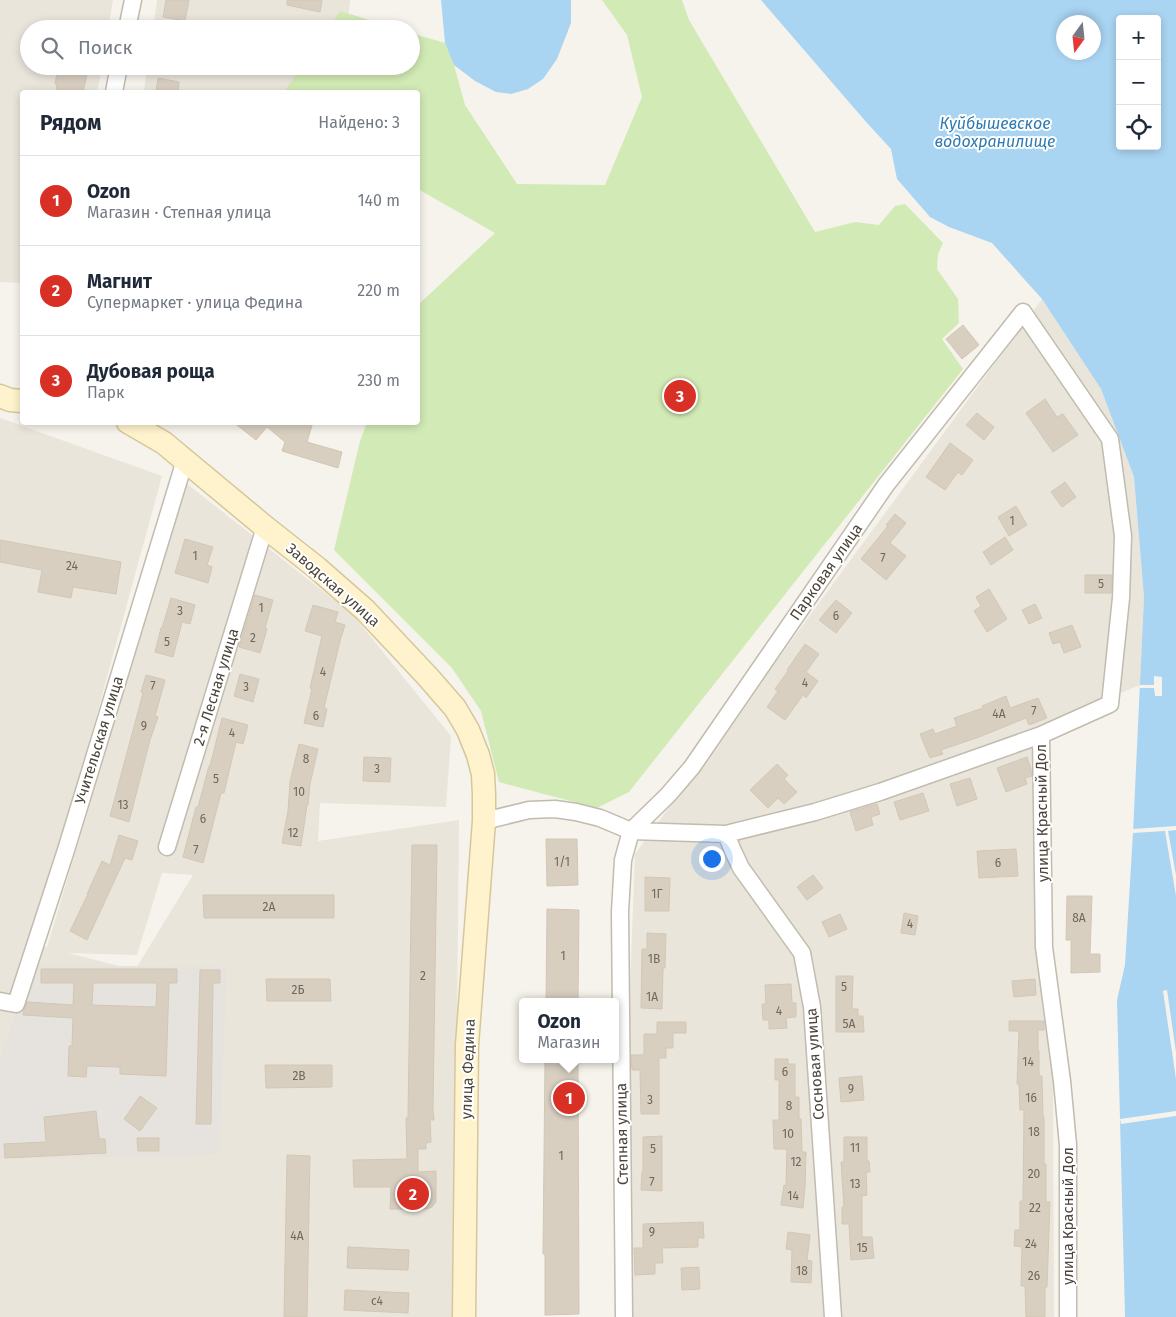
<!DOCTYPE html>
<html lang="ru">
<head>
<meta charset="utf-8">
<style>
	:root { --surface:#fff; --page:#f2f2f3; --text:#1f2937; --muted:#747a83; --line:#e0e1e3; --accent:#d93025 }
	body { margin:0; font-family:"Fira Sans",sans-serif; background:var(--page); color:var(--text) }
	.controls { position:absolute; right:15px; top:15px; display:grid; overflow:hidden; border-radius:5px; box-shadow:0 2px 8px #0003 }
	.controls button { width:45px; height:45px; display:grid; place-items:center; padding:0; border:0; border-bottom:1px solid var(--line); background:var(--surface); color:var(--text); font:25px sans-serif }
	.compass { position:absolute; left:1056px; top:15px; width:45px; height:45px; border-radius:50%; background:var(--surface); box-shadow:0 2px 8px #0003; rotate:195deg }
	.you { position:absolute; left:711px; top:858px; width:18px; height:18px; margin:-12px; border:4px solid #fff; border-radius:50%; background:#1a73e8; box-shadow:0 0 0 8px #1a73e833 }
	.badge { display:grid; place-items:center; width:32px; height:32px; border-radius:50%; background:var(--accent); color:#fff; font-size:16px; font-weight:700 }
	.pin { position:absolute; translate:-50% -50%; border:2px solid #fff; box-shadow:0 1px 5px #0006 }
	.popup { position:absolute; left:519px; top:998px; width:100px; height:65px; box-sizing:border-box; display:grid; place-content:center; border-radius:5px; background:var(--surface); filter:drop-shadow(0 1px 4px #0005); font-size:16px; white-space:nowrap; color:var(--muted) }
	.popup b { font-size:19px; color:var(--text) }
	.popup::after { content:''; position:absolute; left:50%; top:100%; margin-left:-10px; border:10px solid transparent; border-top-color:var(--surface) }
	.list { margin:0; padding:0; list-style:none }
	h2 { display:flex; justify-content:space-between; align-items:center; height:65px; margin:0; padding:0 20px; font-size:21px }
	h2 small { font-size:16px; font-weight:400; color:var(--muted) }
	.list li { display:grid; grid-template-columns:32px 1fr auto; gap:15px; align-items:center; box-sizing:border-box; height:90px; padding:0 20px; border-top:1px solid var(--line) }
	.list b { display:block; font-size:19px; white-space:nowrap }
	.list p { margin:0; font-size:16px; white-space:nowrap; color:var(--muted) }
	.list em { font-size:16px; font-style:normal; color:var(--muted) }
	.icon { flex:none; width:28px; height:28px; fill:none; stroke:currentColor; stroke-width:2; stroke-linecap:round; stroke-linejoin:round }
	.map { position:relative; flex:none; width:1176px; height:1317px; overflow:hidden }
	.search { position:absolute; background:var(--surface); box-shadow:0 2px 8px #0003; left:20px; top:20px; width:400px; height:55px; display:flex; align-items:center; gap:12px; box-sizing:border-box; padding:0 18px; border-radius:28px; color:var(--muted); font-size:19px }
	.panel { position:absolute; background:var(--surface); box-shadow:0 2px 8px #0003; left:20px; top:90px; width:400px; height:335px; border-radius:5px }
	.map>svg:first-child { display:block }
</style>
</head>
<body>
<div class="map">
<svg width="1176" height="1317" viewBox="0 0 1176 1317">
	<rect width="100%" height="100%" fill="#f6f3ec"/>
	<!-- residential -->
	<path fill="#eae5da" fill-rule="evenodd" d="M0,0H113L108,29H29V66H102L97,92H22V283L0,282Z
		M157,0H350L347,29H153Z
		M147,66H343L341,92H144Z
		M1042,299L1101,389L1134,477L1144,597L1140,685L1034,728L1053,1084L1054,1317H630L628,1041L635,854Z
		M0,418L162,476L34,944L47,947L186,483L353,615L451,736L446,807L320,803L318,841L459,820L454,1317H0ZM162,873L193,875L135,970L68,953L137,955Z"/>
	<!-- industrial -->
	<path fill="#e6e2dd" d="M33,965L227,967L219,1154L0,1159V1059Z"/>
	<!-- green -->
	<path fill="#d2eab5" d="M602,0H682L689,20L815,232L855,222L879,225L895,206L905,204L943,243L938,254L937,269L958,299L959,323L942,339L963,369L629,792L597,808L499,782L481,711L452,668L334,550L360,441L367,423L418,422V305L495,233L418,189V92H284L302,66H411V33L445,43L454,65L465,105L517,184L605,185L642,97L627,35Z
		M340,11L399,29H328Z"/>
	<!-- water -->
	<path fill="#a9d4f2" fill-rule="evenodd" d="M441,0H571V23L557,59L543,79L528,89L511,94L496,92L475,81L454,65L445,43Z
		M761,0H1176V1317H1125L1117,1000L1125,965L1133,833L1144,597L1134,477L1101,389L1042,299L992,243L949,227L930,217L897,179L891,149L867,123ZM1120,19H1157V146H1120ZM1064,22H1094V52H1064Z"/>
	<!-- pier -->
	<path fill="#f6f3ec" d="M1154,676L1162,677V696H1155L1154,688H1140V685H1154Z
		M1176,826V830L1168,831L1176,875V896L1165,831L1133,833V829Z
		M1167,990L1176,1052V1079L1163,991Z
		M1176,1111V1116L1121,1124L1120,1119Z"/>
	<!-- building -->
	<path fill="#d8cfc1" stroke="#d3c7b4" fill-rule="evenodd" d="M166,0H189L185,21L163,17Z
		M287,0H322L320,12L287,5Z
		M62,66H81L80,73L87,74L83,92H56L57,84H55L57,73L60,74Z
		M158,78L179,82L178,92H156Z
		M963,325L979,345L962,359L946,339Z
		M1045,399L1057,417L1063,414L1078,435L1053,452L1026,413Z
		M977,413L994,427L984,440L966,425Z
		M233,422H313L307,442L342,452L338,468L282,451L285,442L267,427L256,440Z
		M950,443L973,460L962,475L958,472L945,490L926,477Z
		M1065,482L1076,497L1062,507L1051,492Z
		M1016,506L1027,525L1009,536L998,517Z
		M895,514L906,523L890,543L906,556L886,580L861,559L888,526L886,525Z
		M1005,537L1013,550L991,565L983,552Z
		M185,539L213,547L207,565L212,567L208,583L175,573Z
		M0,540L121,562L116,594L73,587L71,598L38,592L42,570L0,562Z
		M1085,575H1112L1111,593H1085Z
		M989,589L1007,619L987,632L974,611L981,606L976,597Z
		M255,595L273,600L265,628L267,629L260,653L239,647Z
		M171,598L195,605L190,624L182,622L173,657L155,652L161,628H162Z
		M836,600L852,613L836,633L819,620Z
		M1035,604L1042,618L1029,624L1022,610Z
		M313,605L338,612L335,622L345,625L340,641L324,708L327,709L323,727L304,723L312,689L310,688L322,636L305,631Z
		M1072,625L1081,647L1064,653L1060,642L1053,644L1049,633Z
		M805,644L819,654L806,672L818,681L806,698L803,695L785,720L767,707L778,691L775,689L788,671L787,670Z
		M240,674L259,679L253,702L234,696Z
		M146,675L165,680L155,716L158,717L150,740L129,822L110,816L143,693L141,692Z
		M1006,696L1010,708L1038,698L1047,718L1029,725L1026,718L979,737L941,750L943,754L930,758L920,734L933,729L935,734L957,726L954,718L983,708L982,706Z
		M222,718L248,725L243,744L236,742L224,793H221L203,863L183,857L196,807H198L209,766H210Z
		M299,744L318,749L310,784L308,805H307L301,846L282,843L288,811L290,782Z
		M364,757L391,758L390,782L363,781Z
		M1027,757L1031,769L1032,776L1025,778L1027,784L1006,792L997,768Z
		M777,764L788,775L784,779L797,792L784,804L778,798L768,808L750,790Z
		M970,778L977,799L957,806L950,784Z
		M923,793L929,811L900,820L894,802Z
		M877,804L880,814L871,817L873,825L856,831L850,812Z
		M119,835L138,841L132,860L125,858L87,940L70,931L88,894H87L102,861L110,865Z
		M546,839H577L578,885L547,886Z
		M412,845H437L433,1109L434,1120H430L431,1142L426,1143V1149H418V1172L436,1171V1202L432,1207L427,1209H390L391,1187H354L353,1160L407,1159L406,1118H408Z
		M1016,849L1018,876L979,878L977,851Z
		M813,875L823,888L807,900L797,887Z
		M645,877L670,878L669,911H645Z
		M203,895H334V918H204Z
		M1067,896H1092L1090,954H1100V972L1071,973V940H1066Z
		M547,909L579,910L578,1002H546Z
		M904,913L918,916L915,935L901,933Z
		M840,914L847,929L829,937L822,922Z
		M647,933L666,934L665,968H663L662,1009L641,1008L642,949H647Z
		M41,969H177V983H169L166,1076L120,1074V1067L87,1066L86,1077L68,1076L69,1046H72L73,1018L23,1015L24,1010L27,1002L73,1005L74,983H41ZM93,983H157L156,1007L92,1005Z
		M200,970H220V983H213L211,1124H196Z
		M836,976H853L852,1009H858V1016H863L864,1032H836Z
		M266,979H330L331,1001H267Z
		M1035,979L1036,995L1014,997L1012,981Z
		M791,984L792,1003H796V1017L786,1018L787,1028L769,1029V1020H763L762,1004H766L765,985Z
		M1009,1021H1044V1030H1038V1050L1039,1051V1076H1042L1043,1117H1044V1164H1046V1202H1050L1047,1287H1045V1317H1026L1025,1286H1021L1022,1247L1014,1246L1015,1230H1020V1201H1023L1024,1110H1020L1019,1085L1017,1084L1019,1031H1009Z
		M657,1022H686V1033H673V1048H666V1058H659V1114H641L640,1070H632L631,1055H644V1034H657Z
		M545,1059H578L579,1314L545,1315V1254H543Z
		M775,1059H788V1064H795V1097H799V1119H801L802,1152H806L805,1188L803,1208L781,1205L784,1185L786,1186L787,1149H774L773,1120H779V1080H775Z
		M265,1065H332V1087L266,1088Z
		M862,1076L864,1100L841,1102L839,1078Z
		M140,1096L157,1108L140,1131L124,1119Z
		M96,1111L99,1139H105L106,1153L5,1158L4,1144L46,1142L44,1117Z
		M662,1136V1191L641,1190L642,1172H643V1137Z
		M844,1137H867V1161H869L870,1172H866L867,1195L862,1196V1237H872L874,1258L851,1260L849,1224H842V1207H844L841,1162H844Z
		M137,1138H159V1151H138Z
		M287,1155L310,1156L307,1317H284Z
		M703,1222L704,1238H698V1247L662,1248L663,1263H655V1274L635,1275L634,1248H643V1224Z
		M788,1232L810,1235L807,1260L812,1261L811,1283L791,1282L792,1250L786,1249Z
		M348,1247L409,1250L408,1270L347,1268Z
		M699,1267L700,1289L682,1290L681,1268Z
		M345,1290L409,1293L408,1313L344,1310Z"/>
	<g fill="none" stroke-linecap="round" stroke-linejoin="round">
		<defs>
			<path id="street" d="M127,29L133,0
				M114,92L119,66
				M484,821L529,810L555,809L576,812L600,818L631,831L726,834L815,812L880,792L1041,735L1044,947L1062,1081L1068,1145V1317
				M726,834L733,851L741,868L802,953L812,1007L833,1317
				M167,847L265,527
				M0,1001L16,1004L66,850L185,460
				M624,1317L620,912L623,860L631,831L668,795L692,767L886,485L1023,312L1110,439L1123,536L1121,598L1110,704L1041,735"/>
			<path id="secondary" d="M0,396L10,400L22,401
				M128,422L164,443L265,527L317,568L365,610L428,677L455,708L468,730L478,755L483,774L484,795V821L467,1045L464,1317"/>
		</defs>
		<!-- street casing -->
		<use href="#street" stroke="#c2bbae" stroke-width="19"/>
		<!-- secondary casing -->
		<use href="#secondary" stroke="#d6c79b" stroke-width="25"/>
		<!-- street -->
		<use href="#street" stroke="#fff" stroke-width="16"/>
		<!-- secondary -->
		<use href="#secondary" stroke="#fff3cd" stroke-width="22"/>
	</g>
	<g text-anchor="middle" stroke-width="4" stroke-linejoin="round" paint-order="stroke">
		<!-- number labels -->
		<g font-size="12" fill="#6e675b">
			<text x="1012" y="525">1</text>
			<text x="195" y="560">1</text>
			<text x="883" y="562">7</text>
			<text x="72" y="570">24</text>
			<text x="1101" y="588">5</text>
			<text x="261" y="612">1</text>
			<text x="180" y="615">3</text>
			<text x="836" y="620">6</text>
			<text x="253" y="642">2</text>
			<text x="167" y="646">5</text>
			<text x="323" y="676">4</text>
			<text x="805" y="687">4</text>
			<text x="153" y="690">7</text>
			<text x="246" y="691">3</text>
			<text x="1034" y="715">7</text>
			<text x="999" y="718">4А</text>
			<text x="316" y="720">6</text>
			<text x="144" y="730">9</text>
			<text x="232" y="737">4</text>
			<text x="306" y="763">8</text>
			<text x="377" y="773">3</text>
			<text x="216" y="783">5</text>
			<text x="299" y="796">10</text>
			<text x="123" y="809">13</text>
			<text x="203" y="823">6</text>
			<text x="293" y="837">12</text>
			<text x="196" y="854">7</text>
			<text x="562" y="866">1/1</text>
			<text x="998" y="867">6</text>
			<text x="657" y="898">1Г</text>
			<text x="269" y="911">2А</text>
			<text x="1079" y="922">8А</text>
			<text x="910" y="928">4</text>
			<text x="563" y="960">1</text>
			<text x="654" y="963">1В</text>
			<text x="423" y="980">2</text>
			<text x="844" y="991">5</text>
			<text x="298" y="994">2Б</text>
			<text x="652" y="1001">1А</text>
			<text x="779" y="1015">4</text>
			<text x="849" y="1028">5А</text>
			<text x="1028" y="1066">14</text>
			<text x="785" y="1076">6</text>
			<text x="299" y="1080">2В</text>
			<text x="851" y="1093">9</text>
			<text x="1031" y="1102">16</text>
			<text x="650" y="1104">3</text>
			<text x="789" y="1110">8</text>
			<text x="1034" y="1136">18</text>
			<text x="788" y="1138">10</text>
			<text x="855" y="1152">11</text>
			<text x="653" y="1153">5</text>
			<text x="561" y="1160">1</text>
			<text x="796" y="1166">12</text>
			<text x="1034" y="1178">20</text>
			<text x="652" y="1186">7</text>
			<text x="855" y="1188">13</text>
			<text x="793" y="1200">14</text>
			<text x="1035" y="1212">22</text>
			<text x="652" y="1236">9</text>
			<text x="297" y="1240">4А</text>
			<text x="1031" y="1248">24</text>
			<text x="862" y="1252">15</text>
			<text x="802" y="1275">18</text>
			<text x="1034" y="1280">26</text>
			<text x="377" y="1305">с4</text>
		</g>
		<!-- street labels -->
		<g font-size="15" fill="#4b4439" stroke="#fff">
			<text transform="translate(826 572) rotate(-55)" y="5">Парковая улица</text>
			<text transform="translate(333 585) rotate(41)" y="5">Заводская улица</text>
			<text transform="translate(216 687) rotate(-73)" y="5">2-я Лесная улица</text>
			<text transform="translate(99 740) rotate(-73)" y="5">Учительская улица</text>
			<text transform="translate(1042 813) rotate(-91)" y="5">улица Красный Дол</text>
			<text transform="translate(815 1064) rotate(-94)" y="5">Сосновая улица</text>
			<text transform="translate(468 1069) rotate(-88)" y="5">улица Федина</text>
			<text transform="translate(622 1134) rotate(-91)" y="5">Степная улица</text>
			<text transform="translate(1068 1216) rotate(-90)" y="5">улица Красный Дол</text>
		</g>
		<!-- water labels -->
		<g font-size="16" font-style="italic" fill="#2e7ab2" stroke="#fff">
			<text x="995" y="129">Куйбышевское<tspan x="995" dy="18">водохранилище</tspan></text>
		</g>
	</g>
</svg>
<div class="controls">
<button>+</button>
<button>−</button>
<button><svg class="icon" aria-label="locate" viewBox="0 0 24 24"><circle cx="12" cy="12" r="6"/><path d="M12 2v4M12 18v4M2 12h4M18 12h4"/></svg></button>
</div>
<svg class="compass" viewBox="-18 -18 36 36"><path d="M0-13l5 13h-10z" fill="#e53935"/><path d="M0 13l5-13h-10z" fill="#747a83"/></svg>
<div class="you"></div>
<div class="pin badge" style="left:569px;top:1098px">1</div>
<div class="popup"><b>Ozon</b>Магазин</div>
<div class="pin badge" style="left:413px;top:1194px">2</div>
<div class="pin badge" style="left:680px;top:396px">3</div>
<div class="search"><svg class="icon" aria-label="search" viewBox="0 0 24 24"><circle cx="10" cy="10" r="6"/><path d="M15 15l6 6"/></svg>Поиск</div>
<section class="panel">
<h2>Рядом<small>Найдено: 3</small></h2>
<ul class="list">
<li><span class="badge">1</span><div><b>Ozon</b><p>Магазин · Степная улица</p></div><em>140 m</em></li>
<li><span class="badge">2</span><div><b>Магнит</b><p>Супермаркет · улица Федина</p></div><em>220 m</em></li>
<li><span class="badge">3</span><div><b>Дубовая роща</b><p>Парк</p></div><em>230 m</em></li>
</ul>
</section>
</div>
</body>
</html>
